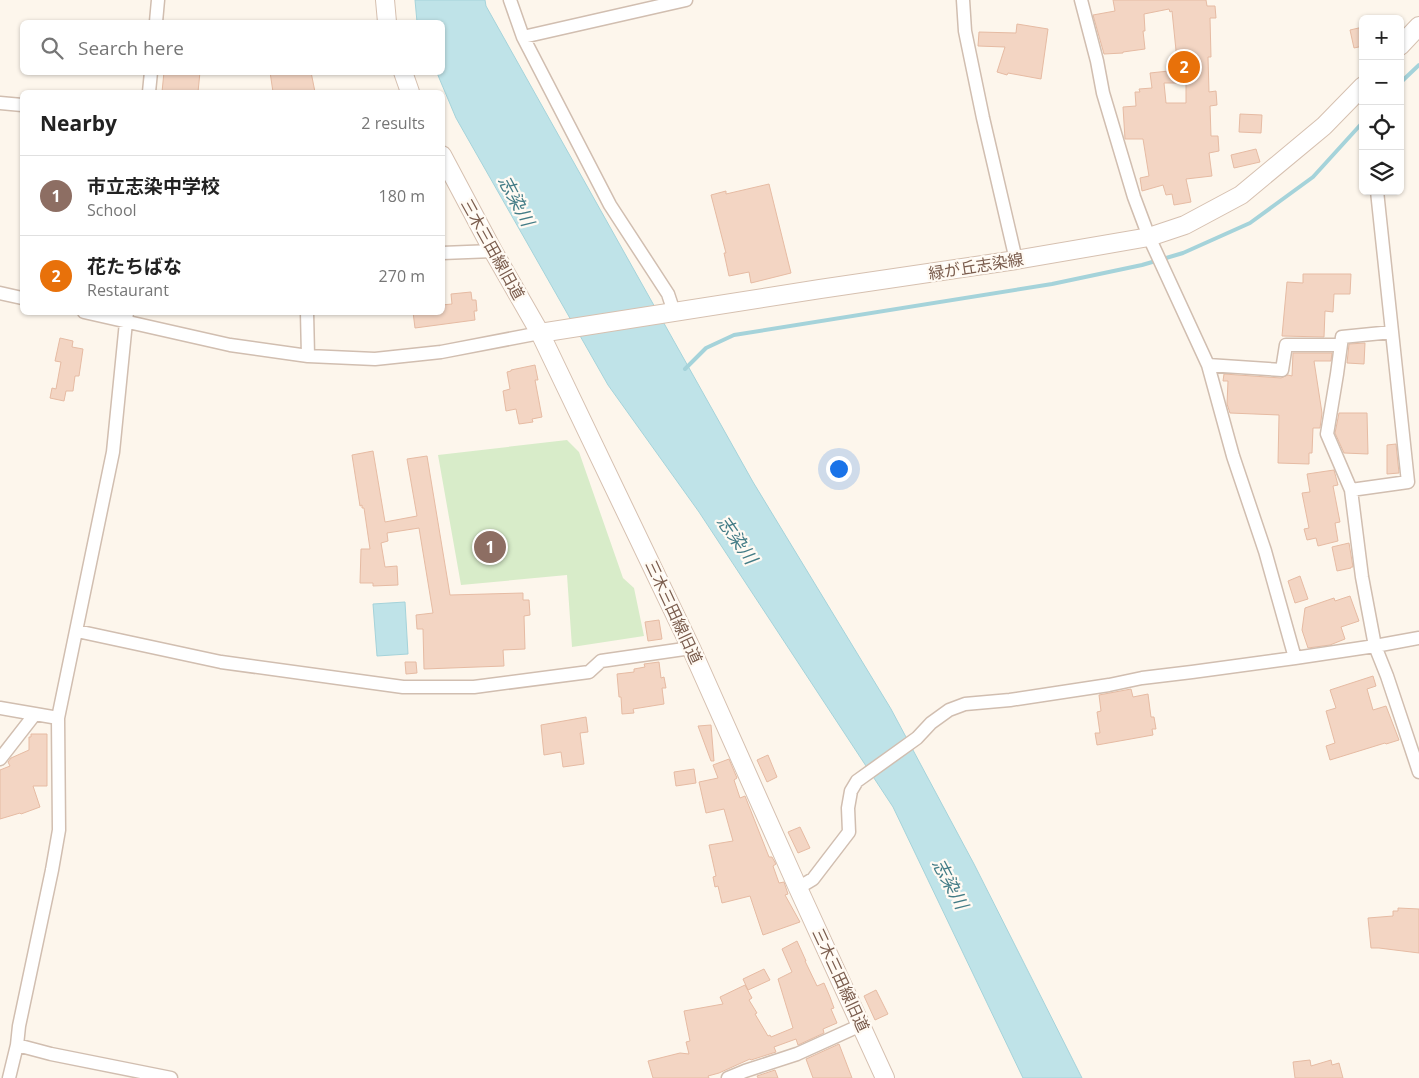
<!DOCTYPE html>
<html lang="en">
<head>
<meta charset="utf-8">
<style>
	:root { --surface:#fff; --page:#f2f2f2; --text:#222; --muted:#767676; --line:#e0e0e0; --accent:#ea580c }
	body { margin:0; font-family:"Open Sans","Noto Sans JP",sans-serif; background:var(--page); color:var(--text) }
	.controls { position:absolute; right:15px; top:15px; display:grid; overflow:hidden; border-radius:8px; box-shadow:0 1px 4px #0004 }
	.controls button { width:45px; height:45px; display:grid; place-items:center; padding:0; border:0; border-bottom:1px solid var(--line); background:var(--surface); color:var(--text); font:25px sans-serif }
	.you { position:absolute; left:838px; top:468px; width:18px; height:18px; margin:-12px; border:4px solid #fff; border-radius:50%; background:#1a73e8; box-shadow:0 0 0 8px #1a73e833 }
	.badge { display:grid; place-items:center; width:32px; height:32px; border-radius:50%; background:var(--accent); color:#fff; font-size:16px; font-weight:700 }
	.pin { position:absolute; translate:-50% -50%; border:2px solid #fff; box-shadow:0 1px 5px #0006 }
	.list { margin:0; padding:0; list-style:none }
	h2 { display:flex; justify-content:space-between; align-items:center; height:65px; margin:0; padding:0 20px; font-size:21px }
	h2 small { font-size:16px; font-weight:400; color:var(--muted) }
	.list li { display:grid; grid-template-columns:32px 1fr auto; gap:15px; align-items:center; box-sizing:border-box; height:80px; padding:0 20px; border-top:1px solid var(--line) }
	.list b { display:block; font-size:19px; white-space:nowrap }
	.list p { margin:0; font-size:16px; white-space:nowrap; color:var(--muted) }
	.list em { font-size:16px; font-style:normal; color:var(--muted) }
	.icon { flex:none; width:28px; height:28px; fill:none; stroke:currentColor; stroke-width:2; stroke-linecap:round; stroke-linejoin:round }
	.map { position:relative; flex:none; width:1419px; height:1078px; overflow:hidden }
	.search { position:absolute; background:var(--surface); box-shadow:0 1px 4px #0004; left:20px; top:20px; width:425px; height:55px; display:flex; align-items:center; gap:12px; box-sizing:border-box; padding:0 18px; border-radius:8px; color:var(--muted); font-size:19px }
	.panel { position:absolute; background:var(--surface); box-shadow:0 1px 4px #0004; left:20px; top:90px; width:425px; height:225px; border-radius:8px }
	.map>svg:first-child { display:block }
</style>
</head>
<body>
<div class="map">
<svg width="1419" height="1078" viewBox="0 0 1419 1078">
	<rect width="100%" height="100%" fill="#fdf6ec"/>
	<!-- green -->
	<path fill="#d8ecc9" d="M567,440L579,452L623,578L634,588L644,636L572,647L567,575L461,585L438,455Z"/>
	<!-- water -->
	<path fill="#bfe3e8" stroke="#a5d3da" d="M415,0H485L486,6L753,482L891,709L974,864L1082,1078H1023L893,807L699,512L608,385L456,118L437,73L442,72V22H417Z
		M405,602L408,654L377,656L373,604Z"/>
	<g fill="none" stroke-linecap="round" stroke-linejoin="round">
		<!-- stream -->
		<path stroke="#a5d3da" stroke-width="4" d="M1400,83L1419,65
			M685,369L706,348L734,335L1052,284L1142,265L1183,253L1250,223L1313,177L1363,122"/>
	</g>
	<!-- building -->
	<path fill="#f3d5c3" stroke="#e6bba3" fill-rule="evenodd" d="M1113,0H1206L1207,6H1215L1216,18H1210L1211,57H1208L1209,92L1216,91L1217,105L1210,106L1211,136H1218L1219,151L1209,153L1212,176L1186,179L1191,202L1174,205L1172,194L1166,195L1163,185L1142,191L1140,178L1149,176L1143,139H1125L1123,107L1136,106L1135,92H1140L1139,89L1152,88L1150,73L1178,70L1172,11L1170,12L1169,9L1144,14L1145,31H1143L1145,49L1123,52V53L1104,54L1093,15L1115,11ZM1164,83H1186V103H1166Z
		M1017,24L1048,29L1041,79L1008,73L1007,75L997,72L1005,47L978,46L979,32L1016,33Z
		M1363,27V46L1354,48L1350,30Z
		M164,72H200L198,92H162Z
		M270,72H311L315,92H273Z
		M1240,114L1262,115L1261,133L1239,132Z
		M1256,149L1260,162L1234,168L1231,155Z
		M769,184L791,273L751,283L749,272L729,276L724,253H726L711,195L726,191V194Z
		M1303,274H1351L1350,294H1334L1333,312L1325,311L1324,337L1282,336L1287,282L1303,283Z
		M471,292L472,300H476L477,311H474L475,320L415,328L413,312H442V305L452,304L451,294Z
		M60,338L73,341L72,347L83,349L79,376H75L73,391H66L64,401L50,398L52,388L56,389L61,362L55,361Z
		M1365,343L1364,364L1347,363L1349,344Z
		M1293,353H1332L1331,361H1314L1322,413L1320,428H1313L1312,453H1309V464L1278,463L1279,415L1230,413L1227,404L1228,381H1223L1224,374L1281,378L1288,375L1292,376Z
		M535,365L538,380H535L542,417L532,419L533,422L519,424L516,409L506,411L503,391L510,389L507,372L511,371V370Z
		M1339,413H1367L1368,454L1344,453L1335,433Z
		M1396,444L1399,473L1387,474V445Z
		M373,451L385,522L417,516L407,459L427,456L450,595L523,593V600H529L530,615L524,616L525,649L503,650L504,666L424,669L423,629H417L416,615L433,613L419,528L387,533L388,541L381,543L385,567L397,566L398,585L373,586V583H360L361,549H370L364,508H362V505L360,506L352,455Z
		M1334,470L1338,485L1333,486L1340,522L1335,523L1338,541L1318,546L1316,538L1307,540L1304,529L1309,528L1302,493L1310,492L1307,474Z
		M1349,543L1353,567H1351V568L1337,571L1332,547Z
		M1300,576L1308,599L1295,603L1288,581Z
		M1350,596L1359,621L1341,627L1345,639L1330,645L1308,648L1302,630L1305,608L1334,598L1335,601Z
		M659,620L662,639L648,641L645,622Z
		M405,662H416L417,673L406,674Z
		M659,662L661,678L664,677L666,688H662L664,704L633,709L634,713L622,714L621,697H619L617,674L634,672V669L645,667L644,664Z
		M1373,676L1376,686L1367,689L1373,710L1386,706L1399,740L1386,744L1385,743L1330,760L1326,746L1335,743L1326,711L1336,708L1330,690Z
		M1131,689L1133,697L1148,694L1151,717H1154L1156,729H1152L1153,735L1097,745L1095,733H1100L1097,712L1101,711L1099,695Z
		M586,717L588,732L580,733L584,764L563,767L561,752L544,755L541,725Z
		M711,725L714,761H711L698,726Z
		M31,734H47V786H33L40,807L21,814L20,813L0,819V770L10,766L8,762L11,758L29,750V737H31Z
		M768,755L777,777L767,782L757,760Z
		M729,759L737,778L734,780L740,798L745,796L769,857H772L776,864L773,866L779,883L784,882L788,894L785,895L800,922L763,935L750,896L722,903L718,886L715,887L713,877L716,876L709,845L733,841L724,809L706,813L699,782L718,778L713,765Z
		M694,769L696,783L676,786L674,772Z
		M800,827L810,848L798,853L788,832Z
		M1398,908L1419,909V953L1379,948H1371L1368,918L1393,916V911H1398Z
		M797,941L806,961H805L817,986L824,983L830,997L834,1008L831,1009L837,1023L823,1029L824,1033L798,1045L796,1039L774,1047L776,1052L751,1060L750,1059L719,1073L708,1076L709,1078H653L648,1061L680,1053L689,1054L686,1042L690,1041L684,1011L723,1004L720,997L745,985L752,998L749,1000L757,1013L755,1014L768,1036L770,1035L771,1037L793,1028L778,979L792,972L782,949Z
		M764,969L770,980L748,990L743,979Z
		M876,990L888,1014L875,1020L864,996Z
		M839,1044L852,1078H813L806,1059Z
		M1310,1060L1311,1066L1331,1060L1332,1065L1339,1063L1343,1078H1295L1293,1062Z
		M775,1070L778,1078H758L757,1076Z"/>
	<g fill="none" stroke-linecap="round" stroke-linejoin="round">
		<defs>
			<path id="street" d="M510,0L523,37L610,205L668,294L674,312
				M963,0L965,31L983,118L1016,260
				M1081,0L1097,61L1103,93L1134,197L1149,237L1208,365L1233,456L1265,551L1295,658
				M156,22L158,0
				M523,37L686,0
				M149,92L151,72
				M0,103L22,105
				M1377,191L1408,482L1351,490L1362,577L1375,646L1387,676L1419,772
				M442,253L493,251
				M0,293L22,298
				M84,312L230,345L308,356L375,359L441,352L540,333
				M307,312L308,356
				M1208,365L1282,370L1286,345H1341
				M1351,490L1327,434L1337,374L1342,337L1392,332
				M77,631L221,662L403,687H474L589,672L601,661L691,648
				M0,708L35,714
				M0,759L35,714L58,718
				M798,888L813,879L849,832L848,808L851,791L857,781L917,738L931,723L949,710L965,704L1010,700L1109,685L1142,678L1192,672L1295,658L1375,646L1419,638
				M17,1045L51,1054L171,1078
				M9,1078L17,1045L19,1026L52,870L59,830L58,718L113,452L127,312
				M728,1078L745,1071L797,1054L861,1025"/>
			<path id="secondary" d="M385,0L387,22
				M1400,46L1419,26
				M403,72L410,92
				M442,155L493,251L540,333L691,648L798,888L885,1078
				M540,333L820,289L1016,260L1149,237L1185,225L1241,195L1324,126L1363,86"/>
		</defs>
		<!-- street casing -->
		<use href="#street" stroke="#d1beb0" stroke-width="15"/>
		<!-- secondary casing -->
		<use href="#secondary" stroke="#d6c0b0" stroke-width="20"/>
		<!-- street -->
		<use href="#street" stroke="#fff" stroke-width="12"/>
		<!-- secondary -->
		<use href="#secondary" stroke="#fff" stroke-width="18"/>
	</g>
	<g text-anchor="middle" stroke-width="4.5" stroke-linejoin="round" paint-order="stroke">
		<!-- street labels -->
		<g font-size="16" fill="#7a5c4d" stroke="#fffaf3">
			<text transform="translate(493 249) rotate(61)" y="6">三木三田線旧道</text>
			<text transform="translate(976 266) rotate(-9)" y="6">緑が丘志染線</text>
			<text transform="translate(674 612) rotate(65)" y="6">三木三田線旧道</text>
			<text transform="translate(841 980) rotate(65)" y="6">三木三田線旧道</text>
		</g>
		<!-- water labels -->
		<g font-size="18" font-style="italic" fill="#437c86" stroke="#fffaf3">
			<text transform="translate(516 201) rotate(62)" y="6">志染川</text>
			<text transform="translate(737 540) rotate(55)" y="6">志染川</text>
			<text transform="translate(950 884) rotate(62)" y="6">志染川</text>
		</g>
	</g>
</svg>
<div class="controls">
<button>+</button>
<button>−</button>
<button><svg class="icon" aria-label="locate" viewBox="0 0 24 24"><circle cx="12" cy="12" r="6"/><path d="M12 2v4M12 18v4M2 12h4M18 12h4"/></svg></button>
<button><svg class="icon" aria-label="layers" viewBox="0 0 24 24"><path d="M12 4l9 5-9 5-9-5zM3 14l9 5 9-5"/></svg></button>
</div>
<div class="you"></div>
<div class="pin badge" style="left:490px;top:547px;background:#8d6e63">1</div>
<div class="pin badge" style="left:1184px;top:67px;background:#e8710a">2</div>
<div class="search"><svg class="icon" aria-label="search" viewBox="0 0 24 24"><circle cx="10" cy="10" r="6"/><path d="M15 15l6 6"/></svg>Search here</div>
<section class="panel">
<h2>Nearby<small>2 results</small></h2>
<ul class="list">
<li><span class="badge" style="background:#8d6e63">1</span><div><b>市立志染中学校</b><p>School</p></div><em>180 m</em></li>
<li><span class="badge" style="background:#e8710a">2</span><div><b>花たちばな</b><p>Restaurant</p></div><em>270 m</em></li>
</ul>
</section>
</div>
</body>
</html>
